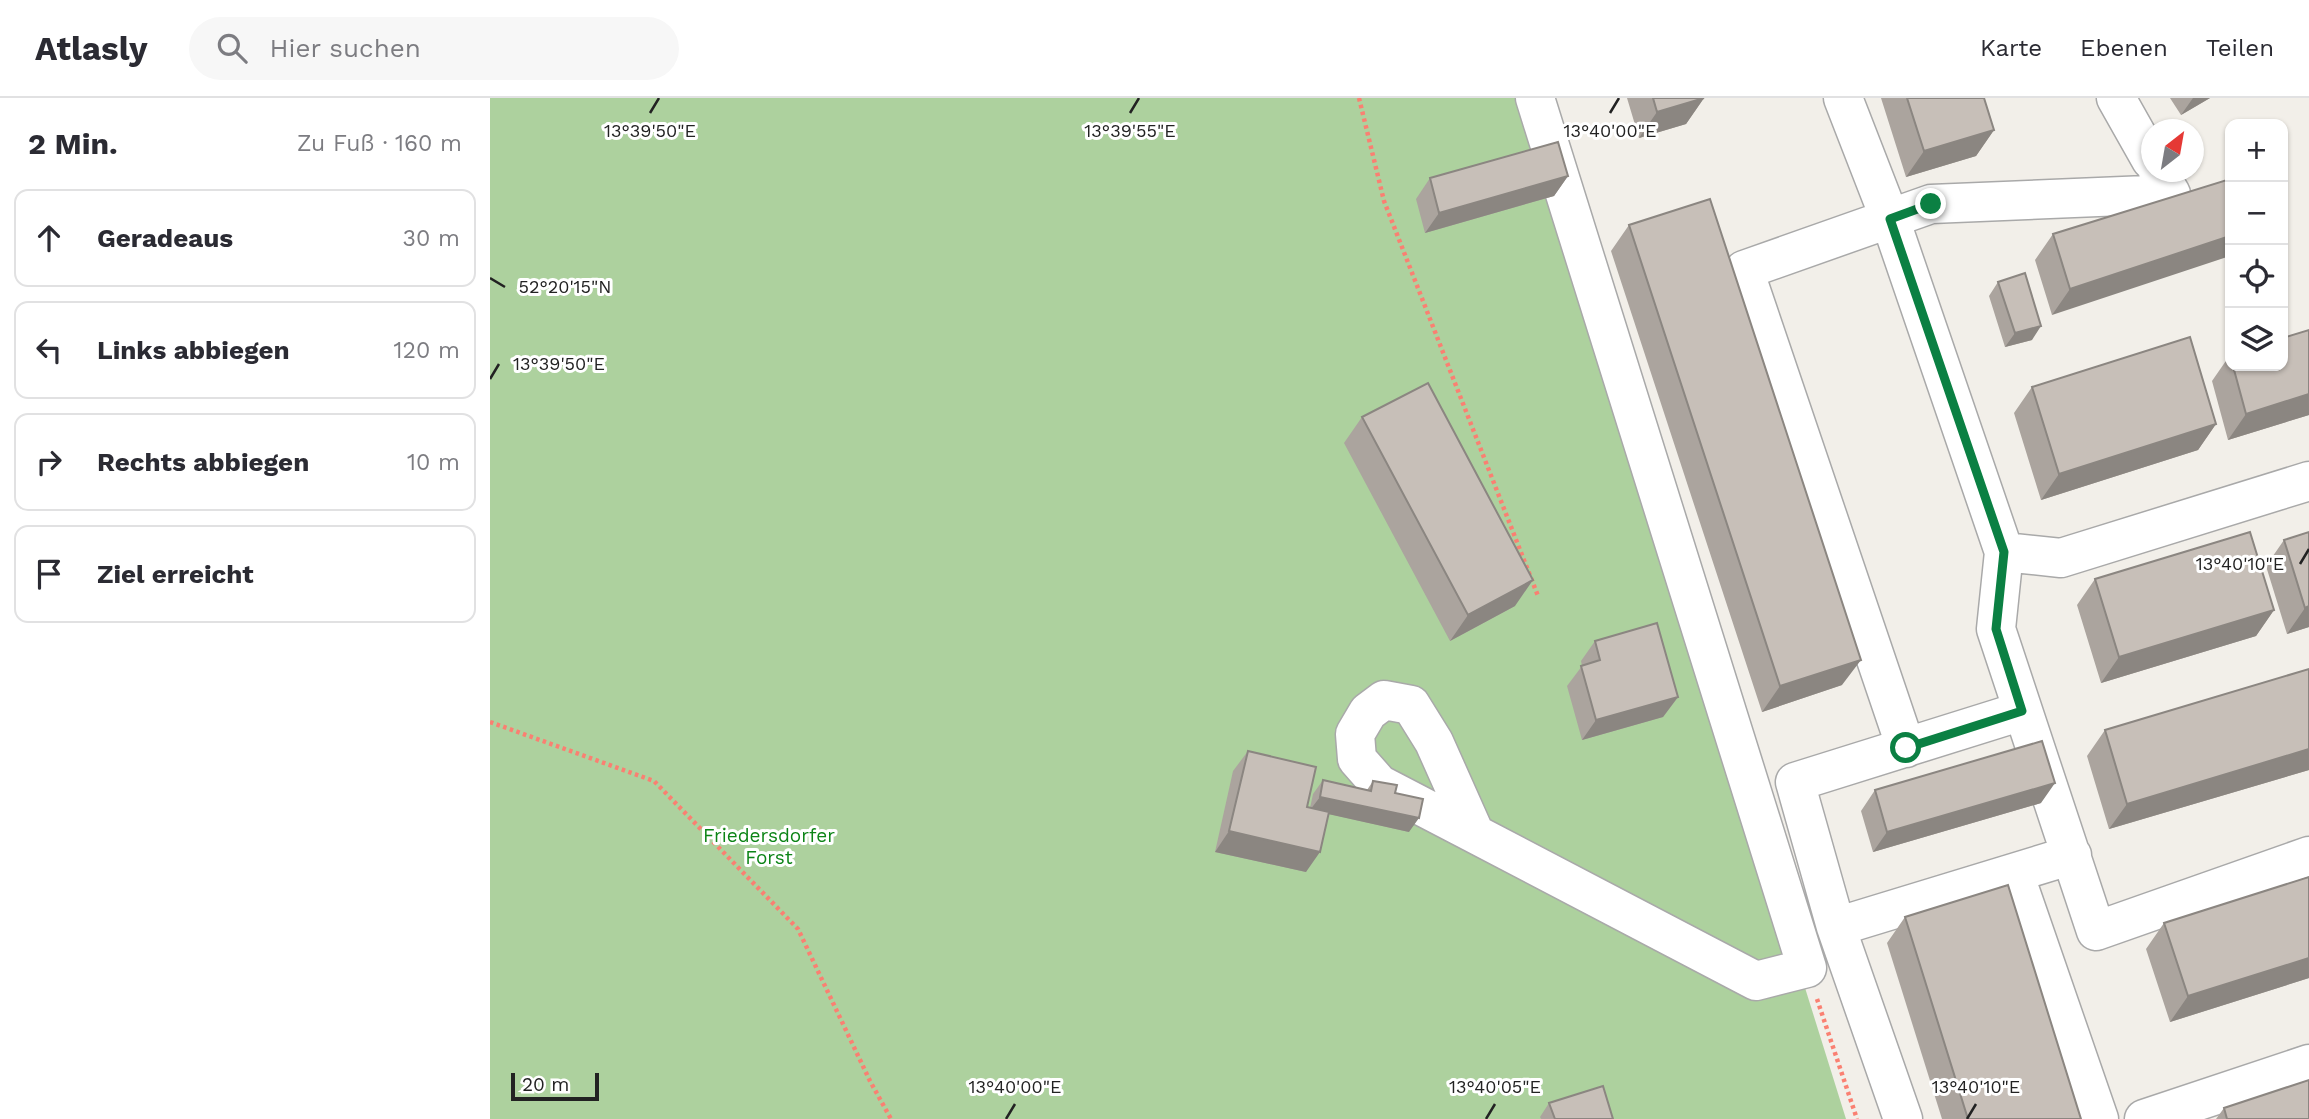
<!DOCTYPE html>
<html lang="de">
<head>
<meta charset="utf-8">
<style>
	:root { --surface:#fff; --page:#f7f7f7; --text:#2b2b33; --muted:#7c7c81; --line:#e1e1e2 }
	body { margin:0; font-family:"Work Sans",sans-serif; background:var(--page); color:var(--text) }
	.controls { position:absolute; right:21px; top:21px; display:grid; overflow:hidden; border-radius:14px; box-shadow:0 2px 5px #0004 }
	.controls button { width:63px; height:63px; display:grid; place-items:center; padding:0; border:0; border-bottom:2px solid var(--line); background:var(--surface); color:var(--text); font:35px sans-serif }
	.compass { position:absolute; left:1651px; top:21px; width:63px; height:63px; border-radius:50%; background:var(--surface); box-shadow:0 2px 5px #0004; rotate:31deg }
	.scale { position:absolute; left:21px; bottom:18px; width:88px; box-sizing:border-box; padding-left:7px; border:4px solid #222; border-top:0; font-size:19px; line-height:24px; white-space:nowrap; color:#222; -webkit-text-stroke:5px #fff; paint-order:stroke }
	.stop { position:absolute; width:21px; height:21px; margin:-16px; border:5px solid #0b8043; border-radius:50%; background:#fff }
	.stop.end { background:#0b8043; border-color:#fff; box-shadow:0 2px 7px #0008 }
	.list { margin:0; padding:0; list-style:none }
	h2 { display:flex; justify-content:space-between; align-items:center; height:91px; margin:0; padding:0 28px; font-size:30px }
	h2 small { font-size:23px; font-weight:400; color:var(--muted) }
	.list li { display:grid; grid-template-columns:46px 1fr auto; gap:21px; align-items:center; box-sizing:border-box; height:98px; margin:0 14px 14px; padding:0 14px; border:2px solid var(--line); border-radius:14px }
	.list b { display:block; font-size:26px; white-space:nowrap }
	.list em { font-size:23px; font-style:normal; color:var(--muted) }
	.icon { flex:none; width:38px; height:38px; fill:none; stroke:currentColor; stroke-width:2; stroke-linecap:round; stroke-linejoin:round }
	.map { position:relative; flex:none; width:1819px; height:1021px; overflow:hidden }
	header { display:flex; align-items:center; gap:42px; box-sizing:border-box; height:98px; padding:0 35px; background:var(--surface); border-bottom:2px solid var(--line) }
	header strong { font-size:33px }
	nav { display:flex; gap:38px; margin-inline-start:auto; font-size:24px }
	.search { width:490px; height:63px; background:var(--page); display:flex; align-items:center; gap:18px; box-sizing:border-box; padding:0 24px; border-radius:38px; color:var(--muted); font-size:26px }
	main { display:flex }
	aside { flex:1; background:var(--surface) }
	.map>svg:first-child { display:block }
</style>
</head>
<body>
<header>
<strong>Atlasly</strong>
<div class="search"><svg class="icon" aria-label="search" viewBox="0 0 24 24"><circle cx="10" cy="10" r="6"/><path d="M15 15l6 6"/></svg>Hier suchen</div>
<nav><a>Karte</a><a>Ebenen</a><a>Teilen</a></nav>
</header>
<main>
<aside>
<h2>2 Min.<small>Zu Fuß · 160 m</small></h2>
<ul class="list">
<li><svg class="icon" aria-label="ahead" viewBox="0 0 24 24"><path d="M12 20V5M6 11l6-6 6 6"/></svg><div><b>Geradeaus</b></div><em>30 m</em></li>
<li><svg class="icon" aria-label="left" viewBox="0 0 24 24"><path d="M17 20v-9H6M10 6l-5 5 5 5"/></svg><div><b>Links abbiegen</b></div><em>120 m</em></li>
<li><svg class="icon" aria-label="right" viewBox="0 0 24 24"><path d="M7 20v-9h11M14 6l5 5-5 5"/></svg><div><b>Rechts abbiegen</b></div><em>10 m</em></li>
<li><svg class="icon" aria-label="arrive" viewBox="0 0 24 24"><path d="M6 21V4h12l-3 4 3 4H6"/></svg><div><b>Ziel erreicht</b></div></li>
</ul>
</aside>
<div class="map">
<svg width="1819" height="1021" viewBox="0 0 1819 1021">
	<rect width="100%" height="100%" fill="#f2efe9"/>
	<!-- forest -->
	<path fill="#add19e" d="M0,0H1037L1356,1021H0Z"/>
	<g fill="none" stroke-linecap="round" stroke-linejoin="round">
		<defs>
			<path id="minor" d="M1353,0L1400,121L1514,454L1506,531L1606,833L1819,758
				M1626,0L1661,62
				M1514,454L1571,460L1819,383
				M1416,650L1254,172L1441,106L1681,96L1668,74
				M985,736L889,686L867,661L865,636L878,614L894,602L921,607L944,644L985,736L1266,883L1317,870L1045,0
				M1524,775L1609,1021
				M1346,829L1582,757
				M1413,1021L1346,829L1305,684L1532,613
				M1654,1021L1819,966"/>
		</defs>
		<!-- minor casing -->
		<use href="#minor" stroke="#a9a9a9" stroke-width="41"/>
		<!-- path -->
		<path stroke="#fa8072" stroke-width="4.5" stroke-dasharray="3.5 3.5" stroke-linecap="butt" d="M869,0L894,103L1048,498
			M0,624L164,683L308,831L380,983L401,1021
			M1327,901L1367,1021"/>
		<!-- minor -->
		<use href="#minor" stroke="#fff" stroke-width="38"/>
	</g>
	<!-- wall -->
	<path fill="#aba49e" d="M1137,0H1214L1196,26L1149,40Z
		M1391,0H1494L1504,32L1486,58L1416,79Z
		M1680,0H1720L1691,17Z
		M1078,78L1064,98L935,135L926,101L940,80Z
		M1740,81L1562,217L1545,162L1563,136Z
		M1139,127L1352,587L1272,614L1121,153Z
		M1508,184L1542,242L1515,249L1499,198Z
		M1819,232V317L1738,342L1722,283L1740,257V268H1793Z
		M1542,289L1726,326L1708,352L1551,402L1524,315Z
		M872,319L1025,508L960,543L854,345Z
		M1819,434V529L1797,536L1776,468L1794,442Z
		M1605,481L1784,512L1766,538L1611,585L1587,507Z
		M1105,543L1188,599L1173,619L1092,642L1077,588L1092,568L1091,563Z
		M1819,571V672L1619,731L1597,658L1615,632Z
		M758,653L817,709L820,710L823,696L833,682L877,692L883,683L905,695L919,734L839,716L816,774L725,754L743,673Z
		M1385,692L1551,705L1383,754L1371,713Z
		M1819,779V880L1680,924L1656,851L1674,825Z
		M1415,819L1591,1021H1452L1397,845Z
		M1059,1005L1123,1021H1051L1050,1019Z
		M1734,1010L1819,1021H1726Z"/>
	<!-- shaded-wall -->
	<path fill="#8b8681" d="M1214,0L1196,26L1149,40L1167,14Z
		M1703,0H1720L1691,17Z
		M1504,32L1486,58L1416,79L1434,53Z
		M1078,78L1064,98L935,135L949,115Z
		M1740,138V158L1562,217L1580,191Z
		M1551,228L1542,242L1515,249L1525,235Z
		M1819,296V317L1738,342L1756,316Z
		M1726,326L1708,352L1551,402L1569,376Z
		M1043,482L1025,508L960,543L978,517Z
		M1819,508V529L1797,536L1815,510Z
		M1784,512L1766,538L1611,585L1629,559Z
		M1371,562L1352,587L1272,614L1290,588Z
		M1188,599L1173,619L1092,642L1106,622Z
		M1819,651V672L1619,731L1637,706Z
		M1565,685L1551,705L1383,754L1397,734Z
		M830,699L929,720L919,734L820,712Z
		M739,733L830,754L816,774L725,754Z
		M1819,860V880L1680,924L1698,898Z"/>
	<!-- building -->
	<path fill="#c7bfb8" stroke="#8b8681" stroke-width="2" d="M1163,0H1214L1167,14Z
		M1417,0H1494L1504,32L1434,53Z
		M1068,44L1078,78L949,115L940,80Z
		M1740,81V138L1580,191L1563,136Z
		M1220,101L1371,562L1290,588L1139,127Z
		M1535,175L1551,228L1525,235L1508,184Z
		M1819,232V296L1756,316L1743,268H1793V240Z
		M1700,239L1726,326L1569,376L1542,289Z
		M938,285L1043,482L978,517L872,319Z
		M1760,434L1784,512L1629,559L1605,481Z
		M1819,434V508L1815,510L1794,442Z
		M1167,525L1188,599L1106,622L1091,568L1110,562L1105,543Z
		M1819,571V651L1637,706L1615,632Z
		M1552,643L1565,685L1397,734L1385,692Z
		M758,653L826,669L817,709L839,714L830,754L739,733Z
		M833,682L881,693L883,683L907,687L905,695L933,701L929,720L830,699Z
		M1819,779V860L1698,898L1674,825Z
		M1518,787L1591,1021H1478L1415,819Z
		M1819,982V1021H1737L1734,1010Z
		M1113,988L1123,1021H1065L1059,1005Z"/>
	<g fill="none" stroke-linecap="round" stroke-linejoin="round">
		<!-- route -->
		<path stroke="#0b8043" stroke-width="9" d="M1416,650L1532,613L1506,531L1514,454L1400,121L1441,106"/>
	</g>
	<!-- ticks -->
	<path fill="none" stroke="#222" stroke-width="2.5" d="M160,15L169,0M640,15L649,0M1120,15L1129,0M0,180L15,189M0,281L9,266M1810,466L1819,451M516,1021L525,1006M996,1021L1005,1006M1477,1021L1486,1006"/>
	<g text-anchor="middle" stroke-width="6" stroke-linejoin="round" paint-order="stroke">
		<!-- park labels -->
		<g font-size="19" fill="#0c8416" stroke="#fff">
			<text x="279" y="744">Friedersdorfer<tspan x="279" dy="22">Forst</tspan></text>
		</g>
	</g>
	<g font-size="18" text-anchor="middle" fill="#222" stroke="#fff" stroke-width="6" stroke-linejoin="round" paint-order="stroke">
		<text x="160" y="39">13°39'50"E</text>
		<text x="640" y="39">13°39'55"E</text>
		<text x="1120" y="39">13°40'00"E</text>
		<text x="75" y="195">52°20'15"N</text>
		<text x="69" y="272">13°39'50"E</text>
		<text x="1750" y="472">13°40'10"E</text>
		<text x="525" y="995">13°40'00"E</text>
		<text x="1005" y="995">13°40'05"E</text>
		<text x="1486" y="995">13°40'10"E</text>
	</g>
</svg>
<div class="controls">
<button>+</button>
<button>−</button>
<button><svg class="icon" aria-label="locate" viewBox="0 0 24 24"><circle cx="12" cy="12" r="6"/><path d="M12 2v4M12 18v4M2 12h4M18 12h4"/></svg></button>
<button><svg class="icon" aria-label="layers" viewBox="0 0 24 24"><path d="M12 4l9 5-9 5-9-5zM3 14l9 5 9-5"/></svg></button>
</div>
<svg class="compass" viewBox="-18 -18 36 36"><path d="M0-13l5 13h-10z" fill="#e53935"/><path d="M0 13l5-13h-10z" fill="#7c7c81"/></svg>
<div class="scale">20 m</div>
<div class="stop" style="left:1416px;top:650px"></div>
<div class="stop end" style="left:1441px;top:106px"></div>
</div>
</main>
</body>
</html>
